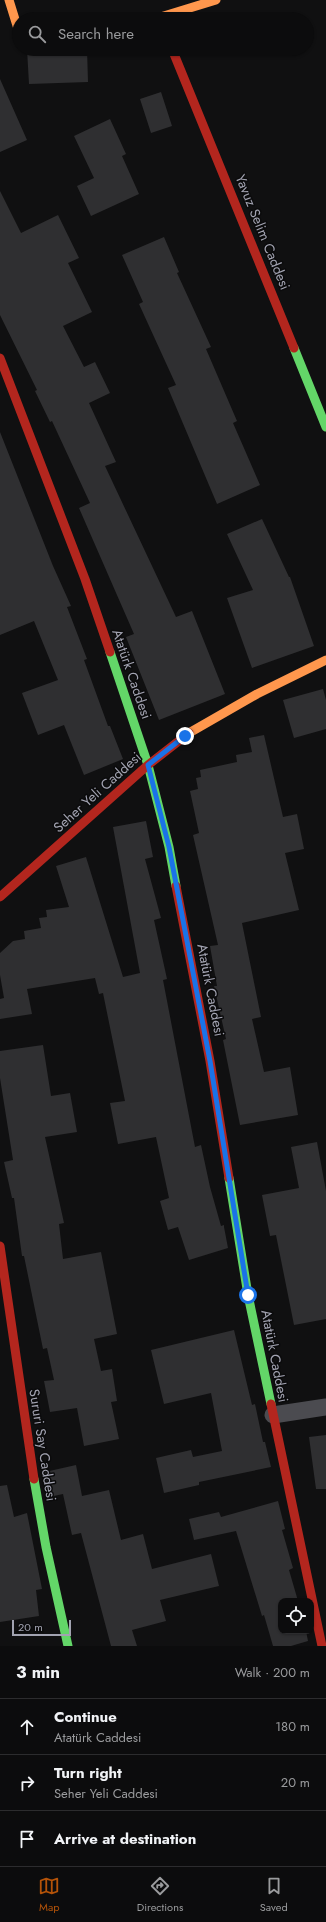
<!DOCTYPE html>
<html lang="en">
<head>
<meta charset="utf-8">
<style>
	:root { --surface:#0c0c0d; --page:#151516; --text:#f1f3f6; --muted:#9a9b9d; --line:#2c2c2e; --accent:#b45309 }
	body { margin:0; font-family:Jost,sans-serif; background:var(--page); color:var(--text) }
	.controls { position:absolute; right:12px; bottom:12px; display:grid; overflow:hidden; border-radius:8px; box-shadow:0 1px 3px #0004 }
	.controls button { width:36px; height:36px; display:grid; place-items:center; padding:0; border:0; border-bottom:1px solid var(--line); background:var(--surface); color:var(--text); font:20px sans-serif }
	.scale { position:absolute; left:12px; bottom:10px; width:59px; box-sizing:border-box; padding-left:4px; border:2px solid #a2a3b1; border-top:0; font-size:11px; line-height:14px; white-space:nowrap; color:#a2a3b1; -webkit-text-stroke:3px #0b0b0c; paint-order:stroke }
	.stop { position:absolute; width:12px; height:12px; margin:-9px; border:3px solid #1a73e8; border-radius:50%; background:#fff }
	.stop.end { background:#1a73e8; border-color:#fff; box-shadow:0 1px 4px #0008 }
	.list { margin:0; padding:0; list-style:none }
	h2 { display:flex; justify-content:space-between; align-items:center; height:52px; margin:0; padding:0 16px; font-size:17px }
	h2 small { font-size:13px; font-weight:400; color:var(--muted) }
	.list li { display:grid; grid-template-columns:26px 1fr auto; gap:12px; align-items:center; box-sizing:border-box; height:56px; padding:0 16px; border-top:1px solid var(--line) }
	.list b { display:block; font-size:15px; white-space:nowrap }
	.list p { margin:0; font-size:13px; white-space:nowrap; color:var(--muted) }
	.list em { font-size:13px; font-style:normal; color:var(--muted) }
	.icon { flex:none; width:22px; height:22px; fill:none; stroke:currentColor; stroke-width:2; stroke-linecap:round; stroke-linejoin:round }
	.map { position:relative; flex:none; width:326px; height:1646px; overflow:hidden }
	.search { position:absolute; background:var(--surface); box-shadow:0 1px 3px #0004; left:12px; right:12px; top:12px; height:44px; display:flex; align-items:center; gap:10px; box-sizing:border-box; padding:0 14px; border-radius:22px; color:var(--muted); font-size:15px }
	.sheet { height:220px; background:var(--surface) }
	nav { display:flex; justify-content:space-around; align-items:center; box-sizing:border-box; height:56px; border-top:1px solid var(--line); background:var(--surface); font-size:11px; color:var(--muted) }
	nav a { display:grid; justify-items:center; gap:2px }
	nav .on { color:var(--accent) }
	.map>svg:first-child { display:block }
</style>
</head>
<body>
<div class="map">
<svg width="326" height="1646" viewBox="0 0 326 1646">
	<rect width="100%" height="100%" fill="#101011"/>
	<!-- building -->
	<path fill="#2f2f31" d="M27,49H87L88,82L29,84Z
		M0,79L27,140L0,152Z
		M161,92L172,126L151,133L140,99Z
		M110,119L126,154L122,156L139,194L91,216L77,186L94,178L74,136Z
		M0,191L21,233L58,215L79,258L68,263L92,312L63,326L84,367L95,362L110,393L89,403L116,462L105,466L176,617L192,611L225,694L159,720L126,637L134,634L79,508L90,503L52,421L50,422L35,391L37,390L0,315Z
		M164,237L179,272L177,273L211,347L206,349L237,421L233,423L260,485L217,504L168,388L176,385L139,304L143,302L122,255Z
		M0,432L53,566L71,606L67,607L87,659L84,660L108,726H110L123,759L84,775L64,725L38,735L22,693L58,680L34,621L0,635Z
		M262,519L289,577H290L314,646L252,668L227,598L253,590L227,534Z
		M323,689L326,700V729L294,738L283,700Z
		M264,735L283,817L297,814L304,849L285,853L299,910L242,923L261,1017L252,1019L264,1072L290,1067L298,1115L240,1125L223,1040L226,1039L214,986H217L210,946L218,945L193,835L199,833L190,791L198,789L196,778L201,777L200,770L237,762L236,755L252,752L249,738Z
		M146,821L153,857L145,859L161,918L154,920L167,979L163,980L195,1147L201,1145L210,1187L221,1226L224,1225V1227L228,1248L189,1260L178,1227L168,1230L160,1201L169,1198L156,1137L118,1144L110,1103L125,1101L103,993L99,994L95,978L27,989L32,1014L0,1019V999L4,998L0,975V953L13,941L25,939L24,931L41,928L39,918L47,917L46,910L69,907L56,866L86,857L123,977L140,973L113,827Z
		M43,1045L51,1096L70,1093L77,1132L45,1137L64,1223L59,1224L63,1259L101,1252L117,1334L94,1339L101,1371L112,1369L117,1401L111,1402L119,1439L84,1446L77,1408L50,1412L44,1381L54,1380L47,1348L43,1349L24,1256H22L14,1198H12L4,1162L13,1160L0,1078V1051Z
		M317,1142L326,1191V1319L294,1325L276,1235L270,1236L262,1195L299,1188L291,1147Z
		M234,1330L252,1405L255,1404L263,1442H265L271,1467L199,1482V1485L164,1493L156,1458L191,1450L193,1457L222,1451L211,1393L164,1404L151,1350Z
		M326,1435V1489H316L309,1437Z
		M76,1465L82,1496L109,1490L121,1540L143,1534L152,1569L211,1554L219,1586L160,1600L166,1621L132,1630L137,1646H111L81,1533L72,1535L63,1494L49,1497L45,1472Z
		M7,1485L14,1517L27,1513L42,1589L36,1590L39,1616L0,1622V1486Z
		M278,1501L285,1529L282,1530L293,1568L289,1570L298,1601H281V1631H306L308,1641L291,1646H273L264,1615L262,1616L236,1531L194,1540L189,1519L219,1512L221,1517Z"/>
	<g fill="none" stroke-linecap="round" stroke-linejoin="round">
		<!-- street -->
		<path stroke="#4b4b50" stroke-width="17" d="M273,1415L326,1407"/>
		<!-- fast -->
		<path stroke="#63d668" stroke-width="9" d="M294,348L326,427
			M110,652L148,765L169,847L176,886
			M229,1178L248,1295L271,1404
			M34,1479L46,1547L68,1646"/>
		<!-- slow -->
		<path stroke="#ff974d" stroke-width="9" d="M9,0L18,29
			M154,19L216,0
			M189,733L257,694L326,660"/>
		<!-- jam -->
		<path stroke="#b3261e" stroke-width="9" d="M172,49L294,348
			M0,358L85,579L110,652
			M176,886L210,1061L229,1178
			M0,897L148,765L189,733
			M0,1246L34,1479
			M271,1404L322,1646"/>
	</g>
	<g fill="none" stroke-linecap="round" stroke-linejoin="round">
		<!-- route -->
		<path stroke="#1a73e8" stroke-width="5" d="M185,736L148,765L169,847L210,1061L248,1295"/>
	</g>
	<g text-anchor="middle" stroke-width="3" stroke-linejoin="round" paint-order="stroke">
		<!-- street labels -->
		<g font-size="14" fill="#a2a3b1" stroke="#0b0b0c">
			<text transform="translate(263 232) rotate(68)" y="5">Yavuz Selim Caddesi</text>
			<text transform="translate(132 674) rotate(71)" y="5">Atatürk Caddesi</text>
			<text transform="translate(97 792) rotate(-42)" y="5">Seher Yeli Caddesi</text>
			<text transform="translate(211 990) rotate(79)" y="5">Atatürk Caddesi</text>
			<text transform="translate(275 1356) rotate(79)" y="5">Atatürk Caddesi</text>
			<text transform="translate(43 1445) rotate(81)" y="5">Sururi Say Caddesi</text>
		</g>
	</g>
</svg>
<div class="controls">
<button><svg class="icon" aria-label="locate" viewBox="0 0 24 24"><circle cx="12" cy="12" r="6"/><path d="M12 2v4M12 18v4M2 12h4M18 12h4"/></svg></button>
</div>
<div class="scale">20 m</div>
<div class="stop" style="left:248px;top:1295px"></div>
<div class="stop end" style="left:185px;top:736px"></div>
<div class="search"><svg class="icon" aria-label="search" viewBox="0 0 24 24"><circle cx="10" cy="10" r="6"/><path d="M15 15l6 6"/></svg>Search here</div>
</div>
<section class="sheet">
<h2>3 min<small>Walk · 200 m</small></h2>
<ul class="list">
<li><svg class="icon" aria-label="ahead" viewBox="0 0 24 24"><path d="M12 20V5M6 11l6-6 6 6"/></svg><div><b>Continue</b><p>Atatürk Caddesi</p></div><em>180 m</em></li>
<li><svg class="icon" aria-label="right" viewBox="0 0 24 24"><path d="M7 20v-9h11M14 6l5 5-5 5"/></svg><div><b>Turn right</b><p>Seher Yeli Caddesi</p></div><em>20 m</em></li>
<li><svg class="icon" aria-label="arrive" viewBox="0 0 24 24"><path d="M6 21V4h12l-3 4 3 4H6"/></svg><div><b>Arrive at destination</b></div></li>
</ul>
</section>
<nav>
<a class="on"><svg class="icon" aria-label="map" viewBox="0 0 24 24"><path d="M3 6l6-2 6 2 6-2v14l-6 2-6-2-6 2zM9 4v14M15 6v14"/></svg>Map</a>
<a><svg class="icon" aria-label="directions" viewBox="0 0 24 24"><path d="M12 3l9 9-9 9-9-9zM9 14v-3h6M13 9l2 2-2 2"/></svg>Directions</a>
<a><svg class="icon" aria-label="saved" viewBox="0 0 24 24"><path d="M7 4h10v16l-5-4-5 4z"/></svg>Saved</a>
</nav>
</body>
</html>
